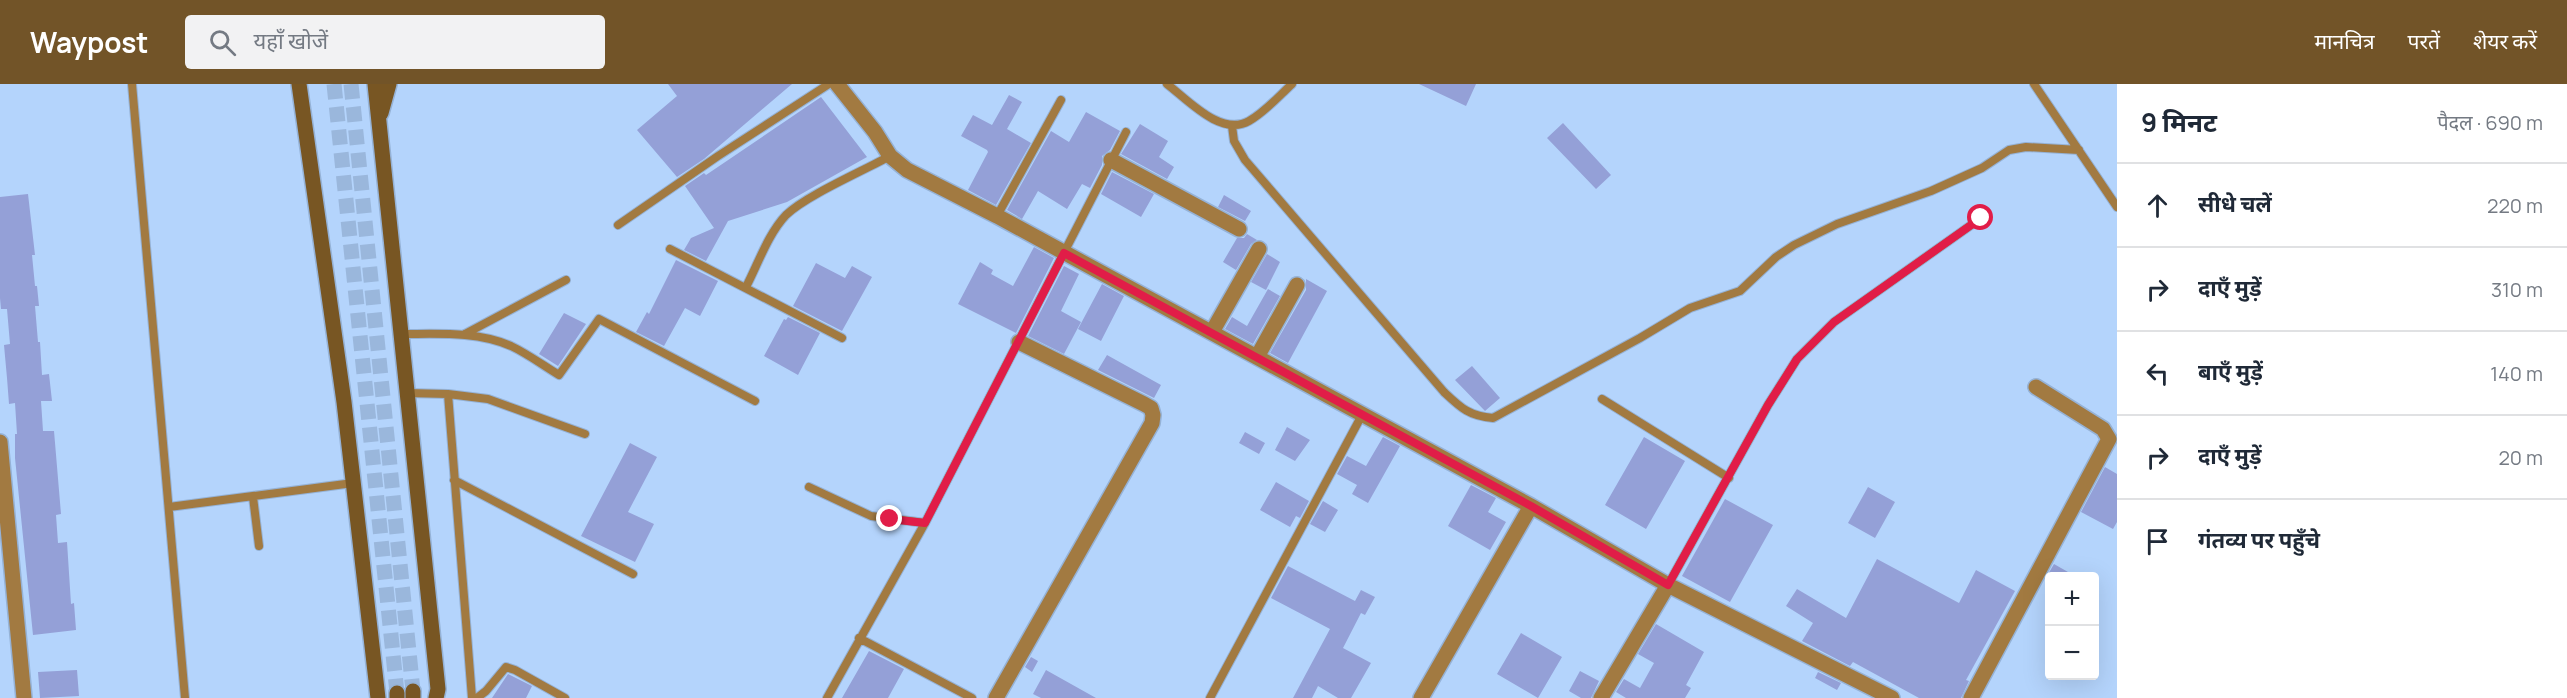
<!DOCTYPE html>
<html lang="hi">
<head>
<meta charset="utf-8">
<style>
	:root { --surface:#fff; --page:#f2f2f3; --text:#1f2937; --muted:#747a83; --line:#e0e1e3; --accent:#725428 }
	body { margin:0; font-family:Manrope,"Noto Sans Devanagari",sans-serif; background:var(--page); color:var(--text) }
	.controls { position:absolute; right:18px; bottom:18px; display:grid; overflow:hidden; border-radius:6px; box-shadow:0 6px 24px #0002 }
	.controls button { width:54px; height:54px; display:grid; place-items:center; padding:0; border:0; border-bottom:2px solid var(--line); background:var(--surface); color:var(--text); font:30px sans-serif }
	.stop { position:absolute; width:18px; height:18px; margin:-14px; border:4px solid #e11d48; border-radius:50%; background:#fff }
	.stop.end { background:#e11d48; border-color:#fff; box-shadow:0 2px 6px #0008 }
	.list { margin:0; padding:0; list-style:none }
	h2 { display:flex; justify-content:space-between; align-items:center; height:78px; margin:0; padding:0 24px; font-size:26px }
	h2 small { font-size:20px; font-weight:400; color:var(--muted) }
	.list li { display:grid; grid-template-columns:39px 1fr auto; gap:18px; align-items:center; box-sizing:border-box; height:84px; padding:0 24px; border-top:2px solid var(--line) }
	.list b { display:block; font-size:22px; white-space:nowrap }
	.list em { font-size:20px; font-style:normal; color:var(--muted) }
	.icon { flex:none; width:33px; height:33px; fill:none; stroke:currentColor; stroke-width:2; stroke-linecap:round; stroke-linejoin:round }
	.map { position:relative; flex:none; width:2117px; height:614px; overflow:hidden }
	header { display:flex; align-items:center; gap:36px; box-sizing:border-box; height:84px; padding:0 30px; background:var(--accent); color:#fff }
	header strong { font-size:28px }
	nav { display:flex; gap:33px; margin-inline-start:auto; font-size:21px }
	.search { width:420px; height:54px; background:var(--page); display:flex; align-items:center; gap:15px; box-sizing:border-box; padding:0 21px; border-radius:6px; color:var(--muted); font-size:22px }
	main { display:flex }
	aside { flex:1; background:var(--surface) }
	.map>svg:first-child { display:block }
</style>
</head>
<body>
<header>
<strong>Waypost</strong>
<div class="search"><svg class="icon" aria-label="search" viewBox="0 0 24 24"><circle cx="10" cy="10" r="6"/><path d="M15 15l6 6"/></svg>यहाँ खोजें</div>
<nav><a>मानचित्र</a><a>परतें</a><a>शेयर करें</a></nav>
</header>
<main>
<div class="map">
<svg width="2117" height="614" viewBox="0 0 2117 614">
	<rect width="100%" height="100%" fill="#b4d4fc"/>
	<!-- building -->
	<path fill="#94a0d7" d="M668,0H792L704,75L677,93L637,46L677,12Z
		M1419,0H1476L1466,22Z
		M1009,11L1022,18L1007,45L1031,59L996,121L968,106L988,68L987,66L961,52L973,31L992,41Z
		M821,13L867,73L787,118L728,137L706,177L684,166L691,154L714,144L685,102L704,89L706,91Z
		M1086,28L1120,47L1110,66L1102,72V81L1090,104L1082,100L1067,125L1038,107L1022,135L1007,126L1051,47L1069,58Z
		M1563,39L1611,91L1596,105L1547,54Z
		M1140,40L1168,57L1159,73L1174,83L1167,95L1121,70Z
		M1112,88L1154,110L1141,133L1101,110Z
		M28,110L35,171H32L35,202H37L39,222H35L38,258H40L42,291L49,290L52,317H41L43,347H54L61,430L56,431L58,459L67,458L71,520L74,519L76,546L33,551L15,374V350H17L15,319L9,320L7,294L4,261L10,260L7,225H1L0,214V113Z
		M1224,111L1251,127L1245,137L1218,123Z
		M1247,150L1257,156L1251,160L1236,186L1223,178L1237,154H1244Z
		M1034,163L1054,174L1016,249L958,220L980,178L993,186L991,190L1013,202Z
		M1267,170L1280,178L1266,206L1251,198Z
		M676,176L718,197L700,232L685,224L664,262L636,248L647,228L649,230Z
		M816,179L845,194L852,182L872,193L842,247L793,222Z
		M1064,182L1079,190L1061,227L1081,238L1064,270L1028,252Z
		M1306,195L1327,207L1288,279L1270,269L1306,206Z
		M1102,200L1124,212L1101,257L1078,245Z
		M1268,205L1280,212L1253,260L1225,245L1232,233L1247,242Z
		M564,229L586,240L558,282L539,270Z
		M788,233L820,249L798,291L764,272L784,235L786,236Z
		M1107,271L1161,301L1154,314L1098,286Z
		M1472,282L1500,314L1485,327L1455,296Z
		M1287,343L1310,356L1295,377L1275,366Z
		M1245,348L1265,359L1259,370L1239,359Z
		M1383,353L1400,362L1368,419L1352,410L1357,401L1337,390L1347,372L1366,382Z
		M1644,353L1685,377L1646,445L1605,421Z
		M630,359L657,373L628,428L654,440L635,478L581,452Z
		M2105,383L2117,390V438L2113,445L2081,428Z
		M1276,398L1309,417L1300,434L1296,432L1290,443L1260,426Z
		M1471,401L1496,414L1488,428L1506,438L1490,466L1448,442Z
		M1868,403L1895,418L1875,454L1848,439Z
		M1725,415L1773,441L1730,518L1682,492Z
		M1323,417L1338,426L1325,448L1310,440Z
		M1877,475L1959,519L1976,486L2015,507L1966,596L1969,597L1961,614H1919L1853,578L1850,582L1802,557L1813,539L1786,522L1797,505L1846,534Z
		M2054,480L2075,492H2047Z
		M1288,482L1355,517L1361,506L1375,513L1365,531L1361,529L1343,564L1371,579L1351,614H1338L1318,602L1312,614H1293L1330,545L1271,514Z
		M1656,540L1704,568L1686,601L1691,604L1685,614H1626L1616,608L1624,595L1640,604L1654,579L1638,570Z
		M1521,549L1562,573L1538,614L1497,590Z
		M869,567L904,585L888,614H842Z
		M1031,573L1038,577L1032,588L1025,583Z
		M77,586L79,612L40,614L38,588Z
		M1046,586L1096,614H1041L1033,610Z
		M1580,587L1599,597L1591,614H1581L1569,607Z
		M1818,588L1841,599L1837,606L1815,594Z
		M508,590L532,602L526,614H492Z"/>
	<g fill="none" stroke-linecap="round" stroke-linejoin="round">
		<!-- secondary-tunnel -->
		<path stroke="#9ab7dc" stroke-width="15" stroke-dasharray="15 8" stroke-linecap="butt" d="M334,0L397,609
			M351,0L413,607"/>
		<defs>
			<path id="lane" d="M132,0L185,614
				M1167,0C1188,16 1221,53 1249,37C1265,28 1278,13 1292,0
				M2034,0L2117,123
				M1232,42L1234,57L1245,76L1444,308C1461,324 1469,332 1493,334L1640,254L1690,224L1740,207L1776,173L1794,161L1837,140L1931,107L1982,84L2009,66L2026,63L2079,66
				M997,132L1061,16
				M618,141L718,72L829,0
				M670,165L842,254
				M746,203C758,180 768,150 786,131C807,111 863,87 890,72
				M401,250C438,250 477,247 511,262C528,270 544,282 559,291L599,235L755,317
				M465,250L566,196
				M407,309L448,310L488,315L585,350
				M448,310L472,614
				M1602,315L1729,394
				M454,396L633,490
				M809,403L871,432L925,439
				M253,413L259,462
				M169,423L353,399
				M1668,501L1768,321L1797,275L1834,238L1981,134
				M859,554L972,614
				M477,614L486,607L506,583L515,586L565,614
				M827,614L925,439L1126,48
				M1210,614L1362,331"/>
			<path id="street" d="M837,0L875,48L890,72L907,86L997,132L1531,422L1668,501L1892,614
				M1111,76L1239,145
				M1212,248L1259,165
				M1257,273L1297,201
				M0,358L24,614
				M996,614L1152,339L1153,331L1151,324L1144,320L1019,258
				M1421,614L1531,422
				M1601,614L1668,501
				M1971,614L2109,355L2103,345L2036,303"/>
			<path id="secondary" d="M299,0L344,318L378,614
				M375,0L438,605L436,614
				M381,29L389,0
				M413,607V614
				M397,609V614"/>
		</defs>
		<!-- lane casing -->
		<use href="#lane" stroke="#95b2d6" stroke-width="10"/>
		<!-- street casing -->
		<use href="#street" stroke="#95b2d6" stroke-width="18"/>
		<!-- secondary casing -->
		<use href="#secondary" stroke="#95b2d6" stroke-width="18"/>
		<!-- lane -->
		<use href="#lane" stroke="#a27a41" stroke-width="8"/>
		<!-- street -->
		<use href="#street" stroke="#a27a41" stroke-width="15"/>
		<!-- secondary -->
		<use href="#secondary" stroke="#785623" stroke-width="15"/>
	</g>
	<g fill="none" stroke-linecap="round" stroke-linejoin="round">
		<!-- route -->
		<path stroke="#e11d48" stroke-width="8" d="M890,435L925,439L1064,169L1531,422L1668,501L1768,321L1797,275L1834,238L1981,134"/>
	</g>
</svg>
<div class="controls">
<button>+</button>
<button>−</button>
</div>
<div class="stop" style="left:1981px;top:134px"></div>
<div class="stop end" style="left:890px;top:435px"></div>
</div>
<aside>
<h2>9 मिनट<small>पैदल · 690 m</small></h2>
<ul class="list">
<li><svg class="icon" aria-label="ahead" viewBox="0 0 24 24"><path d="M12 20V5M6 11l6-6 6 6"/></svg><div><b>सीधे चलें</b></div><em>220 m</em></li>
<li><svg class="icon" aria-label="right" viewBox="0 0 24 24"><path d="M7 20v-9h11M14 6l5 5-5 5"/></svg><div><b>दाएँ मुड़ें</b></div><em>310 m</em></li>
<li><svg class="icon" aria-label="left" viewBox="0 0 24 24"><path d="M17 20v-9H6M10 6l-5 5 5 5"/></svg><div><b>बाएँ मुड़ें</b></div><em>140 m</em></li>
<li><svg class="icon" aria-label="right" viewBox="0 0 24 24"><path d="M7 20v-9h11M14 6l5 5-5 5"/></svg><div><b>दाएँ मुड़ें</b></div><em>20 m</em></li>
<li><svg class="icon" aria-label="arrive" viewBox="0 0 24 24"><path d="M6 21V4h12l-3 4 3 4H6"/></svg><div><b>गंतव्य पर पहुँचे</b></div></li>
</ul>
</aside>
</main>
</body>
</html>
